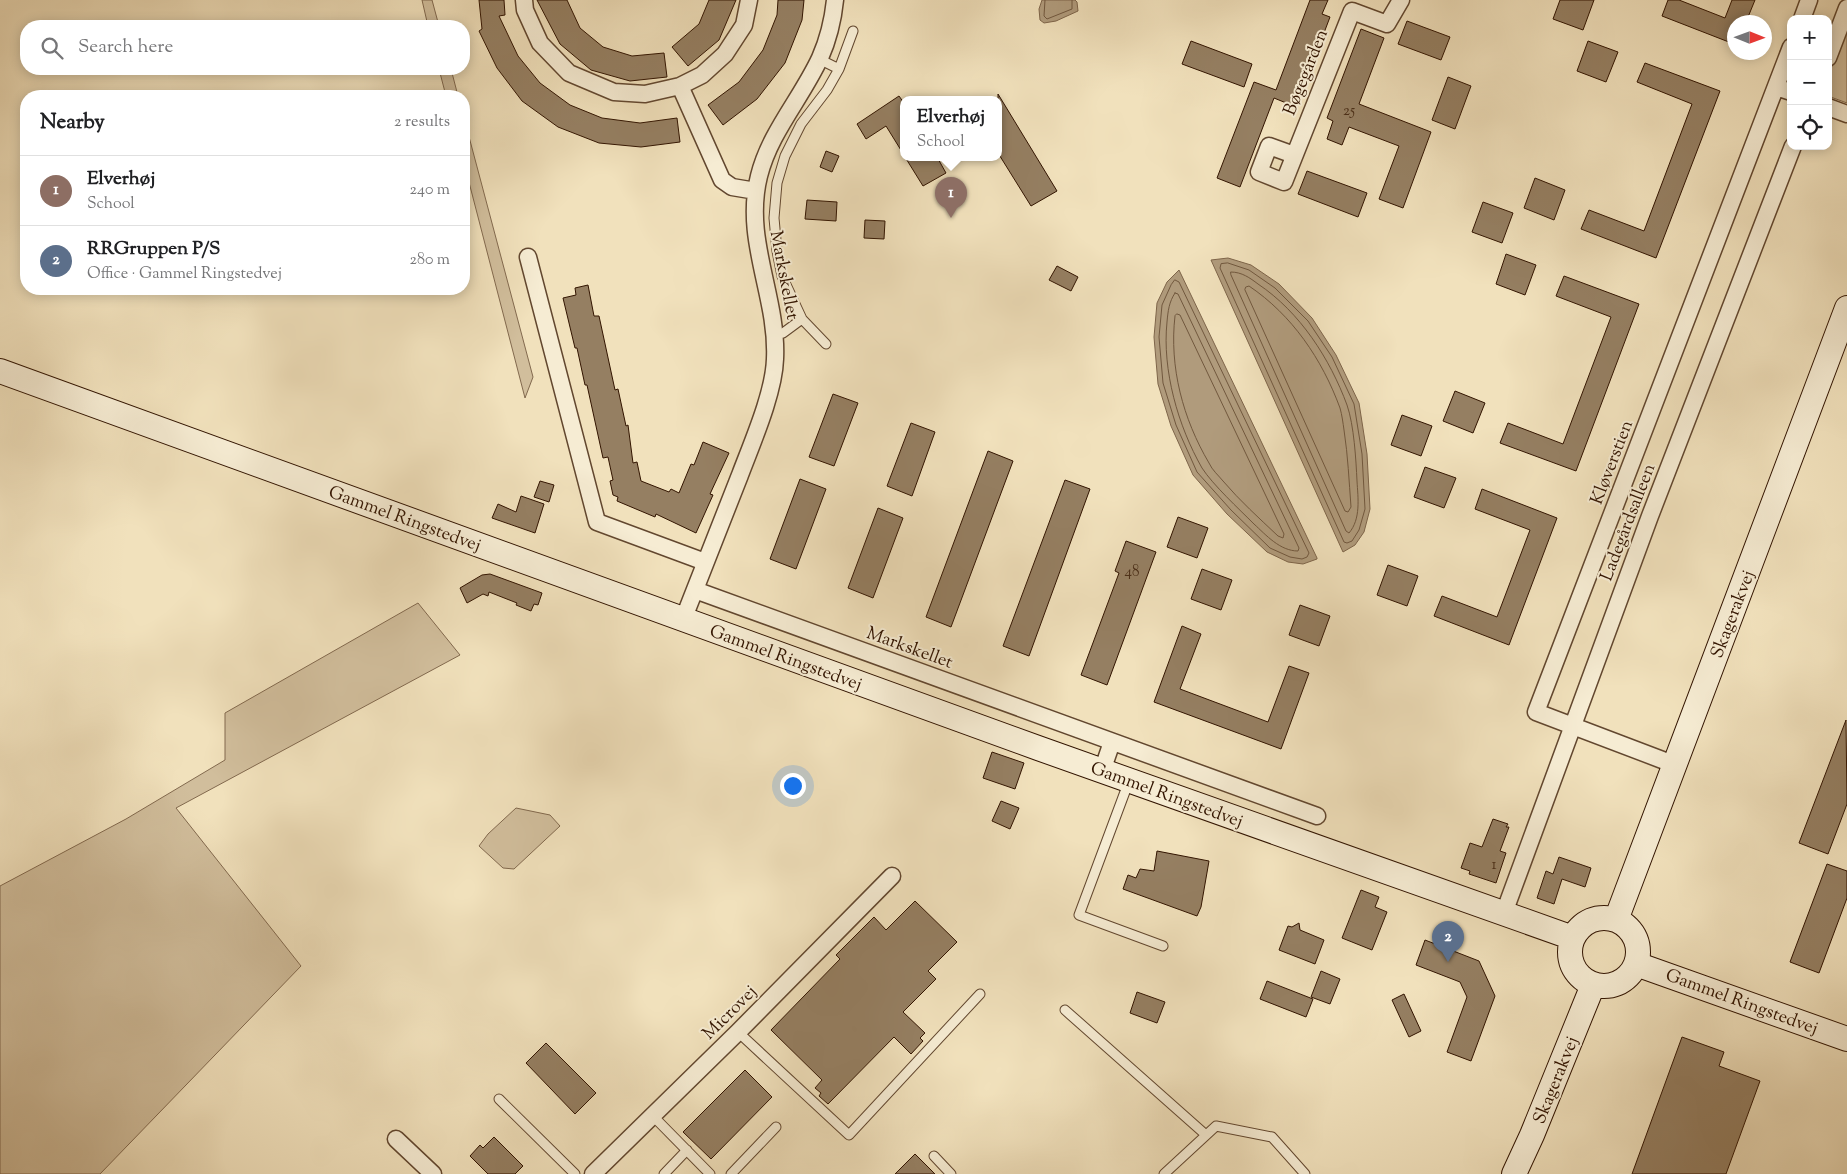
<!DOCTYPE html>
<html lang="en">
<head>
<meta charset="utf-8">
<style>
	:root { --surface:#fff; --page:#f6f6f6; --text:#202124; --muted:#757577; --line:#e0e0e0; --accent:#0f766e }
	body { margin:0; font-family:"Sorts Mill Goudy",serif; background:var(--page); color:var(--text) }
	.controls { position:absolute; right:15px; top:15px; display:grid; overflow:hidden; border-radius:10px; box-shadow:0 2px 12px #0003 }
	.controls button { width:45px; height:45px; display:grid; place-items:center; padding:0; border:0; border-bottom:1px solid var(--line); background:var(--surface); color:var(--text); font:25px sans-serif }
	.compass { position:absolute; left:1727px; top:15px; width:45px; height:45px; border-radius:50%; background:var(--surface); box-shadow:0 2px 12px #0003; rotate:91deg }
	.you { position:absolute; left:792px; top:785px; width:18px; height:18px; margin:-12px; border:4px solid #fff; border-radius:50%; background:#1a73e8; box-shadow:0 0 0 8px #1a73e833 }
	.badge { display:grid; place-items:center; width:32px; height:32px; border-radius:50%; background:var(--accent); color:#fff; font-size:16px; font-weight:700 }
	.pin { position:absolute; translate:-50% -41px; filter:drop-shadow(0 1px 2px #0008) }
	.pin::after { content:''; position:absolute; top:26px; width:18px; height:15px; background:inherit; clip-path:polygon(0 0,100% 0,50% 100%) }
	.popup { position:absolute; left:900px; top:96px; width:102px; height:65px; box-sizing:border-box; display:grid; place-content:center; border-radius:10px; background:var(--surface); filter:drop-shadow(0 1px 4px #0005); font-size:16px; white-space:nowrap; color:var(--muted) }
	.popup b { font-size:19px; color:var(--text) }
	.popup::after { content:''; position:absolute; left:50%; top:100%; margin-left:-10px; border:10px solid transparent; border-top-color:var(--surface) }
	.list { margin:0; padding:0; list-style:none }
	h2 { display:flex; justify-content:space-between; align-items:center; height:65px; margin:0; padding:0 20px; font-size:21px }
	h2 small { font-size:16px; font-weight:400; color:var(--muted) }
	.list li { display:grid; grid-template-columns:32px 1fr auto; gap:15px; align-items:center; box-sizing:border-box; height:70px; padding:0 20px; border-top:1px solid var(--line) }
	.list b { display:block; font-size:19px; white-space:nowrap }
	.list p { margin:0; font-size:16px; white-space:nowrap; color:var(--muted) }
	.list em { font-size:16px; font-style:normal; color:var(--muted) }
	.icon { flex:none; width:28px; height:28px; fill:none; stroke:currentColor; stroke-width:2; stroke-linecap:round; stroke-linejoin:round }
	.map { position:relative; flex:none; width:1847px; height:1174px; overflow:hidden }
	.search { position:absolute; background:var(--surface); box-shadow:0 2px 12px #0003; left:20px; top:20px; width:450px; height:55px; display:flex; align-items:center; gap:12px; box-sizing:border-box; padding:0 18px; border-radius:20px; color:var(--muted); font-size:19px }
	.panel { position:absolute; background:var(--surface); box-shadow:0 2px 12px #0003; left:20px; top:90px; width:450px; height:205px; border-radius:20px }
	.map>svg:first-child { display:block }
</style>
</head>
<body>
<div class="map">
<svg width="1847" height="1174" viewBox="0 0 1847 1174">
	<rect width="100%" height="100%" fill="#f1e1bc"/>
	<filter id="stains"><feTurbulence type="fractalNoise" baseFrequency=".004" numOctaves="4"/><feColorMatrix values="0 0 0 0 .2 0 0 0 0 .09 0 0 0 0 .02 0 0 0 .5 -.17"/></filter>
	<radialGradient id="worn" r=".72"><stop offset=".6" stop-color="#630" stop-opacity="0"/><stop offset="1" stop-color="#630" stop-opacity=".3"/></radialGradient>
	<!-- green -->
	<path fill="#d1be9c" stroke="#82694e" d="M422,0H432L439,26H428Z
		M1847,24V103L1828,96V73Z
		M439,69H451L458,96H446Z
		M464,118L533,377L525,398L464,163Z
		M418,603L460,655L176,808L301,966L100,1174H0V886L126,819L225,760V713Z
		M516,808L550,815L560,826L514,869L503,868L479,846L488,834Z"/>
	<!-- water -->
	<path fill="#b09b7c" stroke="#7e654a" d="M1042,0H1075L1077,2L1078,11L1056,21L1044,23L1040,20L1039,9Z
		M1228,258L1251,265L1279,284L1312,318L1336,355L1359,403L1367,454L1370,509L1364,532L1355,545L1343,552L1211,260Z
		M1179,270L1317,558V559L1303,564L1288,562L1267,552L1227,514L1193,475L1171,426L1158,384L1154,337L1157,303L1167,282Z"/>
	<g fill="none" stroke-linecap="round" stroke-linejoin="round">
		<!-- shore -->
		<path stroke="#71583e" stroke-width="1" d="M1045,0L1044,16L1047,19L1072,9V0
			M1228,263L1249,270L1275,288L1308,321L1332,357L1354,404L1362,454L1365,509L1359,530L1352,541L1347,543L1344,542L1220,268L1221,264Z
			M1231,272C1242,272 1250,278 1258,284C1300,312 1330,359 1347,405C1354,425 1356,460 1357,481C1358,498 1361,519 1349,533L1346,531L1231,275Z
			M1175,280L1179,282L1309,553L1307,557L1302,559L1290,557L1270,548L1231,510L1197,472L1176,425L1163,383L1159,337L1162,305L1171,285Z
			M1246,287L1249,286C1292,315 1322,359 1340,408C1342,415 1343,423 1344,430C1348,456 1349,481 1351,507L1348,512L1345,511L1245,290Z
			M1175,293L1178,294L1299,548L1298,551C1280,551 1266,535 1254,524C1239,509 1213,485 1202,468C1178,426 1162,370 1167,322C1168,311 1169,302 1175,293Z
			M1177,314L1180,315L1284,534L1283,538L1278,536C1259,518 1240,501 1223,481C1219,476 1212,470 1209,463C1183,419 1169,367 1175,316Z"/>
	</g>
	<!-- building -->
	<path fill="#957f62" stroke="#321400" d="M479,0H504L505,15L499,16L518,56L540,83L570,105L602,118L640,123L677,118L680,142L641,147L599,143L558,127L522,101L497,68L479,31L482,29Z
		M537,0H567L580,28L603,47L632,56L664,53L667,77L630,81L591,70L560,44Z
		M709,0H736L719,40L688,66L672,47L699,24Z
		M778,0H804L802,20L785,63L757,99L723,125L708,105L739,82L763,50L777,15Z
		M1310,0H1328L1322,14L1330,17L1296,107L1274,98L1240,187L1217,178L1254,82L1276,90Z
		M1560,0H1594L1583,30L1553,19Z
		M1668,0H1679L1725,18L1732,0H1755L1746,22H1734V44L1662,16Z
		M1407,21L1450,37L1441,60L1398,44Z
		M1361,29L1384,38L1359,104L1431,132L1403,208L1379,199L1399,146L1349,127L1342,145L1327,139L1333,121L1327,118Z
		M1191,41L1252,64L1244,87L1182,64Z
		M1588,41L1618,52L1606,82L1577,71Z
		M1645,63L1720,91L1656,258L1581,229L1589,210L1644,231L1692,104L1637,82Z
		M1448,77L1471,86L1455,129L1432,120Z
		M998,94L1057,191L1031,206L998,153Z
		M899,96L904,103V155L886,126L866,139L857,124Z
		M826,151L839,156L832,172L820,167Z
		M905,157H937L946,173L923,186Z
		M1307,171L1367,193L1358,217L1298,194Z
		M1535,178L1565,190L1554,220L1524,208Z
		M807,200L837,202L836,221L805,219Z
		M1483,202L1513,213L1502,243L1472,232Z
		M865,220L885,221L884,239L864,238Z
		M1506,254L1536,265L1525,295L1496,284Z
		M1057,266L1078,277L1071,291L1049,280Z
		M1564,276L1639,304L1576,471L1500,443L1508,423L1563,444L1611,317L1556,296Z
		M588,285L594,316H599L615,390L618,389L626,426L628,425L633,463L637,462L641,481L669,492L671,489L679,493L691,464L694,465L703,442L729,453L710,494L713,495L696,533L656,514L655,517L617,501L618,497L613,495L610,481L613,480L608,457L603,458L587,385H585L577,348H575L563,298L576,295L575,288Z
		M1455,391L1485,403L1473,433L1443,421Z
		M833,394L858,403L834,466L809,457Z
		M1402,415L1432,426L1421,456L1391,445Z
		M911,423L935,432L912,496L887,486Z
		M988,451L1013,461L951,627L926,617Z
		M1425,467L1456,478L1444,508L1414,497Z
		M800,479L826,489L796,569L770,559Z
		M1065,480L1090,489L1029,656L1003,646Z
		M540,481L554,485L549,502L534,497Z
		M1482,489L1557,518L1509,645L1434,616L1442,596L1497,617L1530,530L1475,509Z
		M521,496L544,504L535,533L492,518L498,504L516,512Z
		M878,508L903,518L873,598L848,588Z
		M1178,517L1208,528L1197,558L1167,547Z
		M1126,541L1156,552L1107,685L1081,675L1119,573L1115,571Z
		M1388,565L1418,576L1407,606L1377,595Z
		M1202,569L1232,580L1221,610L1191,599Z
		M490,574L542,593L538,605L534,604L531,611L516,605L517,603L489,592L488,596L483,594L467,603L460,588L482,575Z
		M1300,605L1330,616L1319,646L1289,635Z
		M1182,626L1201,634L1180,689L1268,722L1289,666L1309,673L1281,749L1154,702Z
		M1846,720L1847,804L1828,854L1799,843Z
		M992,752L1024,763L1015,789L983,778Z
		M1001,801L1019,808L1010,829L992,821Z
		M1493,819L1508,824L1506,827H1509L1500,851L1506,853L1496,883L1469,874L1470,871L1461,868L1470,843L1482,847Z
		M1157,851L1209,861L1201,907L1197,916L1123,889L1128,875L1136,878L1140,869L1154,871Z
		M1559,857L1591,868L1585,887L1562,879L1554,904L1537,898L1546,871L1553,874Z
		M1827,864L1847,871V898L1819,973L1790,962Z
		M1361,890L1379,897L1375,907L1387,912L1372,950L1342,938Z
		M915,901L957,942L928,971L936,979L903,1012L925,1033L920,1038L923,1041L911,1054L894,1037L828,1104L819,1096L821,1093L815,1088L822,1080L771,1030L840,959L836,955L874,917L886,930Z
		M1299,923L1300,930L1324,940L1315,964L1279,950L1288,926L1292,927Z
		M1425,940L1479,961L1495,996L1471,1061L1447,1052L1467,997L1460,982L1416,965Z
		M1321,971L1340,979L1330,1004L1311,997Z
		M1267,981L1313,999L1306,1017L1260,999Z
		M1137,992L1165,1002L1157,1023L1130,1013Z
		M1404,994L1421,1031L1409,1037L1392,1000Z
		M1682,1037L1724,1052L1719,1066L1760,1081L1726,1174H1632Z
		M546,1043L596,1093L575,1114L526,1063Z
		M745,1070L772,1097L711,1159L683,1132Z
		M494,1137L523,1166L515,1174H488L470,1156L480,1145L483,1148Z
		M915,1154L935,1174H895Z"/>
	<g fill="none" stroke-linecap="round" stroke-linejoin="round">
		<defs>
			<path id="lane" d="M839,69L853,31
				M802,319L826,344
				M776,334L783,333L802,319L782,276L777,251L774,218L777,183L785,156L801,124L827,90L839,69L819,59
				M1129,781L1079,915L1163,946
				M1065,1010L1206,1135
				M738,1032L849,1135L980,994
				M499,1099L575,1174
				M652,1115L710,1174
				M934,1156L951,1174
				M664,1174L687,1150
				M731,1174L776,1127
				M1164,1174L1216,1126L1272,1137L1305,1174"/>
			<path id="street" d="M524,0L525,10L540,43L569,73L614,92L645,94L680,86L722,180L732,187L756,191
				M1802,19L1809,0
				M1828,58L1847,8
				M680,86L702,75L725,54L744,25L749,0
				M1776,87L1791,92
				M1828,107L1847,114
				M1294,155L1269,146L1259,172L1284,182L1352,11L1387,24L1401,0
				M528,257L597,522L705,562
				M695,590L1317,816
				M683,620C702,571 721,523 740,475C752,443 774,393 775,359C778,296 743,240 759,176C770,132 801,99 820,58C828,40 833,20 835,0
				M1674,766L1665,761L1536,712L1791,47
				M1102,771L1112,742
				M1504,913L1650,516L1793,146
				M396,1139L433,1174
				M593,1174L738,1032L892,876"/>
			<path id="secondary" d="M0,371L1038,748L1573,938
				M1570 952a34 34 0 1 1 68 0a34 34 0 1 1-68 0Z
				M1616,920L1847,308
				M1636,964L1847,1039
				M1514,1174L1532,1135L1593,985"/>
		</defs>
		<!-- lane casing -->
		<use href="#lane" stroke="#62472f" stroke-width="11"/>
		<!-- street casing -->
		<use href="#street" stroke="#62472f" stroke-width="19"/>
		<!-- secondary casing -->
		<use href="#secondary" stroke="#321400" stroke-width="26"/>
		<!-- lane -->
		<use href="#lane" stroke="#f6ecd3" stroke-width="9"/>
		<!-- street -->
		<use href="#street" stroke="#f6ecd3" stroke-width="16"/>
		<!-- secondary -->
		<use href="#secondary" stroke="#f6ecd3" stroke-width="24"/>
	</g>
	<g text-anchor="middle" stroke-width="4" stroke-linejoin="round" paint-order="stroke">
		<!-- number labels -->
		<g font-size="15" fill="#4b2f18">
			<text x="1349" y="115">25</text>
			<text x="1132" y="576">48</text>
			<text x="1494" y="869">1</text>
		</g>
		<!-- street labels -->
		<g font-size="18" fill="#321400" stroke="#f6ecd3">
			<text transform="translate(1305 72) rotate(-68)" y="6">Bøgegården</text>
			<text transform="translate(785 275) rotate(79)" y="6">Markskellet</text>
			<text transform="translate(1611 462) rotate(-69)" y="6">Kløverstien</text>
			<text transform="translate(405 518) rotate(20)" y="6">Gammel Ringstedvej</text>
			<text transform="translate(1627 522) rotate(-69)" y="6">Ladegårdsalleen</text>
			<text transform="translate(1732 614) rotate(-69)" y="6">Skagerakvej</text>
			<text transform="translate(910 647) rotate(20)" y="6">Markskellet</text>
			<text transform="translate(786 657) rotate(20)" y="6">Gammel Ringstedvej</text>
			<text transform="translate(1167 794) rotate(20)" y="6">Gammel Ringstedvej</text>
			<text transform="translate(1742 1001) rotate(20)" y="6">Gammel Ringstedvej</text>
			<text transform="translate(729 1012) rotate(-45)" y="6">Microvej</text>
			<text transform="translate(1555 1080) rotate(-68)" y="6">Skagerakvej</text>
		</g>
	</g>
	<rect width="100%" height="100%" filter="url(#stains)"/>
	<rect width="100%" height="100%" fill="url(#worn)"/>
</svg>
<div class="controls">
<button>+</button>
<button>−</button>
<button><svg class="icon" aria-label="locate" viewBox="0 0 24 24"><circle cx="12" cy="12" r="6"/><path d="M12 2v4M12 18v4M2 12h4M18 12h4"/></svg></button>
</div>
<svg class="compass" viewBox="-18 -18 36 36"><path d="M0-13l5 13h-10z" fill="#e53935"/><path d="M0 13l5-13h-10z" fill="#757577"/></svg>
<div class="you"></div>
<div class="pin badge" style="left:951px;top:218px;background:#8d6e63">1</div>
<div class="popup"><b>Elverhøj</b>School</div>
<div class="pin badge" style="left:1448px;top:962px;background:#5c6f8a">2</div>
<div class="search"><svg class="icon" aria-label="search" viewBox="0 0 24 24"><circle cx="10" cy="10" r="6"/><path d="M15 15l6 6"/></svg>Search here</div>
<section class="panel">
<h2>Nearby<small>2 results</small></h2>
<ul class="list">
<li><span class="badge" style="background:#8d6e63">1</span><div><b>Elverhøj</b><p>School</p></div><em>240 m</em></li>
<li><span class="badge" style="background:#5c6f8a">2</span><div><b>RRGruppen P/S</b><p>Office · Gammel Ringstedvej</p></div><em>280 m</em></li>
</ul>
</section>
</div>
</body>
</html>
